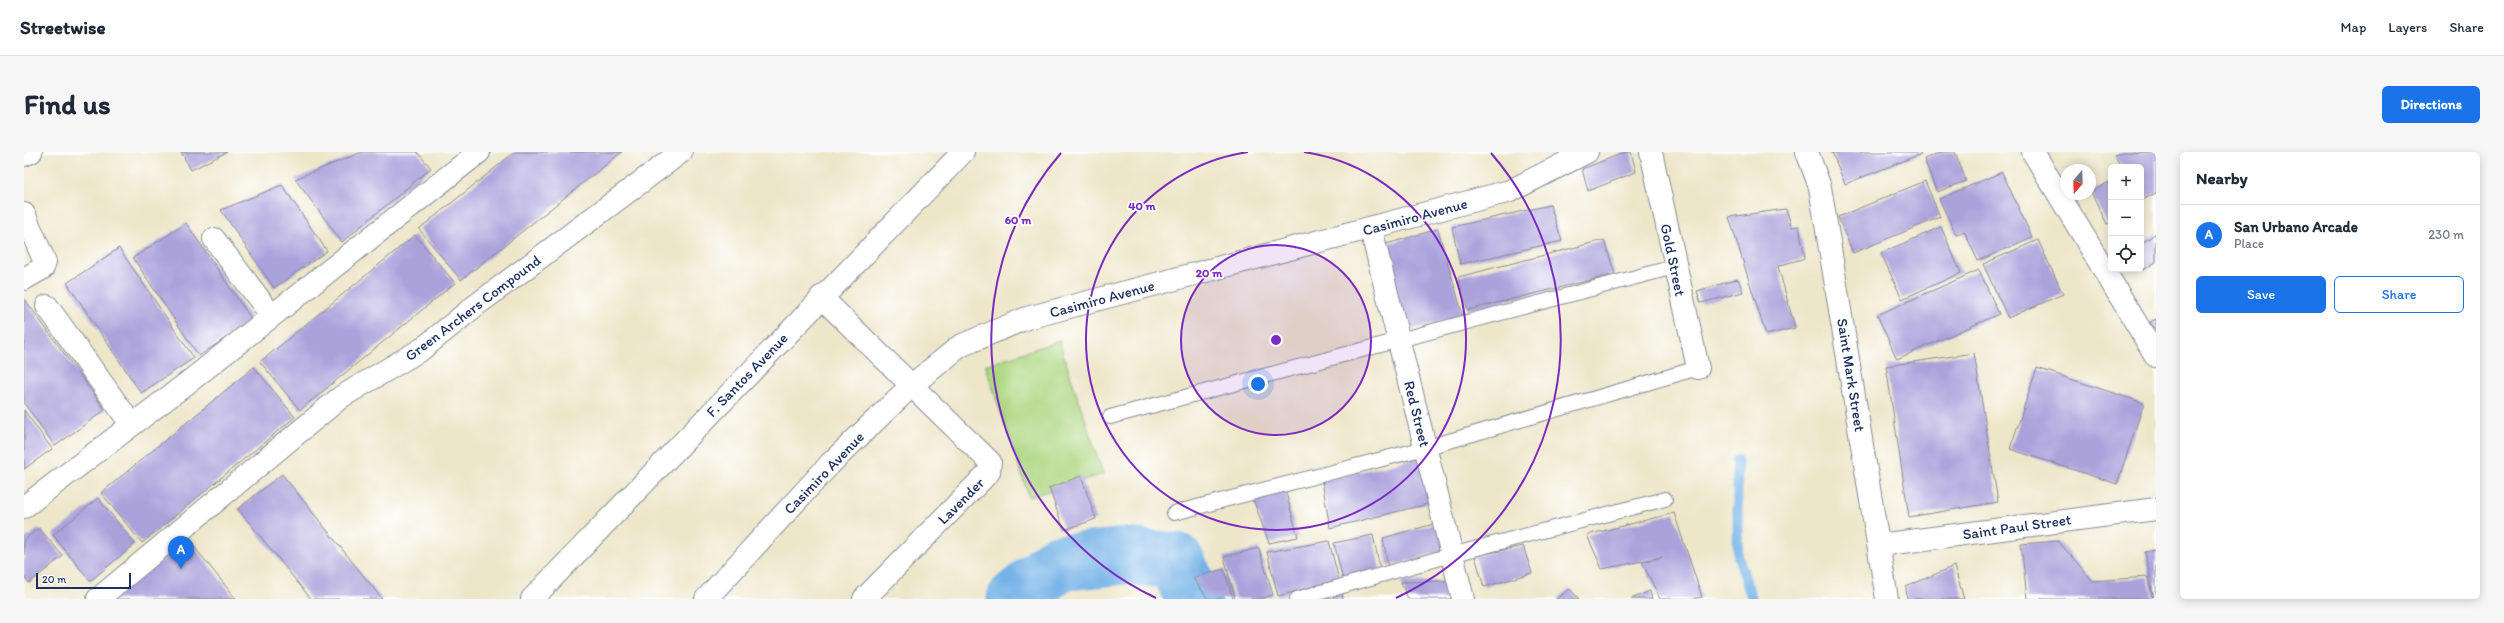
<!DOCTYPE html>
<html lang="en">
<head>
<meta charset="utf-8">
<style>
	:root { --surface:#fff; --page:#f6f6f7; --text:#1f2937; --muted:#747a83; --line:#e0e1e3; --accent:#1a73e8 }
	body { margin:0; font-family:Itim,sans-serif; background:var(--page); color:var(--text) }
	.controls { position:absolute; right:12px; top:12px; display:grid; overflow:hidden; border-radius:6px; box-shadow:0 2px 10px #0003 }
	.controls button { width:36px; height:36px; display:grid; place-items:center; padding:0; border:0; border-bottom:1px solid var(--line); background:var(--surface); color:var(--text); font:20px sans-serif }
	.compass { position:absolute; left:2036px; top:12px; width:36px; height:36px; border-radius:50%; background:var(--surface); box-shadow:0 2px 10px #0003; rotate:199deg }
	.scale { position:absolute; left:12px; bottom:10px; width:95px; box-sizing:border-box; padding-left:4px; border:2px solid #1b2f5e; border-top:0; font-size:11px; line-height:14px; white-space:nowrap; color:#1b2f5e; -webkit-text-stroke:3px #fff; paint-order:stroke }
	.you { position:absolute; left:1234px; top:232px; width:14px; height:14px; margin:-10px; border:3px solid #fff; border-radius:50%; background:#1a73e8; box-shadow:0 0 0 6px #1a73e833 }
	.badge { display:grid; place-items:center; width:26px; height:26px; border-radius:50%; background:var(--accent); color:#fff; font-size:13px; font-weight:700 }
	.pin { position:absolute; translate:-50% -33px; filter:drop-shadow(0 1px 2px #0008) }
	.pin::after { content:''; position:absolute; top:21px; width:14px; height:12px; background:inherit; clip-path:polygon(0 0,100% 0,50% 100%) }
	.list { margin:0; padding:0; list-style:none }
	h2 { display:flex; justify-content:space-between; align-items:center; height:52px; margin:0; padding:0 16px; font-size:17px }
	h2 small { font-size:13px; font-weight:400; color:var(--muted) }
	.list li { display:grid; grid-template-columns:26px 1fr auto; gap:12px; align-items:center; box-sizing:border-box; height:60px; padding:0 16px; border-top:1px solid var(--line) }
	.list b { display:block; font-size:15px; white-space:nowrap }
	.list p { margin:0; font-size:13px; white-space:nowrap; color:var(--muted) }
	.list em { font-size:13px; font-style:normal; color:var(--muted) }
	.actions { display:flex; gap:8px; padding:12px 16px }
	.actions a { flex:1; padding:9px 0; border:1px solid var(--accent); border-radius:6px; text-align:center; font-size:14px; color:var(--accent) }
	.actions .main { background:var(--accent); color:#fff }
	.icon { flex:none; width:22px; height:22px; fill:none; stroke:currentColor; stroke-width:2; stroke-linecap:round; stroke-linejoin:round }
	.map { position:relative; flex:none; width:2132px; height:447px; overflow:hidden; border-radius:6px }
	header { display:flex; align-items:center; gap:24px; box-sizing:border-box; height:56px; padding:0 20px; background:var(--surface); border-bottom:1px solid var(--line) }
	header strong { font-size:19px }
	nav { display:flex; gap:22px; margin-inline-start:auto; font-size:14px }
	.intro { display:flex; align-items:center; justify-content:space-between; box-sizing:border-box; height:96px; padding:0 24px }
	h1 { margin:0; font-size:28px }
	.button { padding:10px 18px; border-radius:6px; background:var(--accent); color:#fff; font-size:14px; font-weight:700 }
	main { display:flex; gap:24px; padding:0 24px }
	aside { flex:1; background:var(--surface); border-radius:6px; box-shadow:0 2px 10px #0003 }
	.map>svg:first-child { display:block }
</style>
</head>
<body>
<header>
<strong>Streetwise</strong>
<nav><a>Map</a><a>Layers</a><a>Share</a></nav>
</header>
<div class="intro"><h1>Find us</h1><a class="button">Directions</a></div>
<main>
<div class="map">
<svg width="2132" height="447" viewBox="0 0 2132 447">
	<rect width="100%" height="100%" fill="#fff"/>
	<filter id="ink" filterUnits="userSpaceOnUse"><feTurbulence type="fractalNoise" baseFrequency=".025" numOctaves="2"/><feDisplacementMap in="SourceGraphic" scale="8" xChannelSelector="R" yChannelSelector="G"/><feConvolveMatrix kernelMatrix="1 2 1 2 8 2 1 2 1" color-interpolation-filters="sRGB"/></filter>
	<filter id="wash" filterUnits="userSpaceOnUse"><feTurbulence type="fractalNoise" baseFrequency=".012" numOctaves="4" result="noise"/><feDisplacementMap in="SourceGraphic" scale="16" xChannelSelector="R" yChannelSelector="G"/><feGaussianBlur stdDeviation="0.9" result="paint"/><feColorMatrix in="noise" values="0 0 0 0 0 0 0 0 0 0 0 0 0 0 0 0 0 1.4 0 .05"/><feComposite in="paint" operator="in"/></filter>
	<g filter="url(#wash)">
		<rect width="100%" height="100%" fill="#eee6c9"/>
		<!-- green -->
		<path fill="#aed782" stroke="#648370" d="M1035,189L1079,322L1005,345L961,213Z"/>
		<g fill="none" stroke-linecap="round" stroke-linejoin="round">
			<!-- stream -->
			<path stroke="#74b2e7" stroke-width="10" d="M1713,308L1714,404L1728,447"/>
			<!-- river -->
			<path stroke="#74b2e7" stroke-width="57" d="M991,447L1034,411L1102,404L1152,409L1170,447"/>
		</g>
		<g id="blocks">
			<!-- building -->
			<path fill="#aba2dc" d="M157,0H203L167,18Z
				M338,0H393L407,16L318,90L271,27Z
				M491,0H598L437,128L395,77Z
				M1602,0H1607L1612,20L1564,39L1558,17Z
				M1808,0H1896L1897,2L1821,32Z
				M1917,0H1931L1942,29L1913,40L1900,7Z
				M2099,0L2132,1V41L2118,48L2117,15H2098L2090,3Z
				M1978,20L2008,85L1954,109L1940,79L1932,83L1915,47Z
				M1901,29L1916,65L1829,101L1814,65Z
				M2087,29V70L2083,72L2067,40Z
				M258,33L303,99L250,136L197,58Z
				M1526,53L1538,89L1436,112L1428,75Z
				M1762,57L1768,75L1775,74L1781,106L1754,114L1771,176L1742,183L1705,65Z
				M162,71L228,168L175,204L109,106Z
				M1917,75L1937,121L1878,147L1857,101Z
				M1414,77L1439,164L1381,179L1359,93Z
				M2132,81V110L2119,118L2117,92Z
				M391,83L431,131L276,258L236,210Z
				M1580,88L1591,122L1444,158L1434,125Z
				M2014,88L2039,142L1984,166L1959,112Z
				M95,96L170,206L117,241L43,131Z
				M1955,118L1975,162L1873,207L1853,163Z
				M1714,127L1719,140L1677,151L1673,139Z
				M0,146L81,258L31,294L0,251Z
				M2132,167V178L2126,170Z
				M1950,201L1974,350L1885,365L1862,214Z
				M230,215L271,265L118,391L77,341Z
				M2013,216L2120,251L2093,332L1986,297Z
				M0,258L28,297L0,317Z
				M1397,305L1408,351L1306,376L1298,329Z
				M258,322L358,447H287L214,357Z
				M1057,324L1072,367L1040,378L1025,336Z
				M1261,337L1274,385L1245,391L1229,347Z
				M74,346L111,392L66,429L29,383Z
				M1650,361L1678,445L1667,447H1636L1618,410L1638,405L1578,417L1563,383Z
				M1417,370L1424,398L1364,414L1359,386Z
				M15,376L39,404L5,431L0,424V388Z
				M1349,383L1356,417L1319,428L1310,391Z
				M164,387L212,447H89Z
				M1305,389L1315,428L1254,444L1243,400Z
				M2034,389L2069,429L2124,425L2129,447H2003L1997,392Z
				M1499,394L1508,421L1460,435L1451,404Z
				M1235,396L1249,443L1236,447H1211L1200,405Z
				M2132,398V447H2130L2121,400Z
				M1930,414L1940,447H1883L1882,435Z
				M1200,417L1209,447H1184L1169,426Z
				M1424,429L1430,447H1384L1377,430Z
				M1546,437L1555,447H1532Z
				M1626,439L1628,447H1607Z
				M1318,441L1319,447H1297Z"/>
		</g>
	</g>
	<g filter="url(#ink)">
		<use href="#blocks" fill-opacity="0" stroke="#848a94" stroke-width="1"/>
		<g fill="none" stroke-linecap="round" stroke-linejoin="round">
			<defs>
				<path id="service" d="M1086,265L1650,115
					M1150,361L1401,296L1674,216
					M1273,447L1427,403L1641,347"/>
				<path id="minor" d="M1627,0L1674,216
					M1783,0L1796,35L1863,447
					M2009,0L2132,204
					M0,3L7,0
					M0,62L21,110L19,116L0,127
					M1347,77L1439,447
					M190,87L248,164
					M797,145L966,310L965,320L840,447
					M23,154L107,272
					M0,355L162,232L455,0
					M1855,393L2132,357
					M74,447L317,245L398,197L451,154L657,0
					M682,447L806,312L888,233L936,194L1003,166L1486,39L1563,0"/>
				<path id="tertiary" d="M508,447L939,0"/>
			</defs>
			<!-- service casing -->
			<use href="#service" stroke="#848a94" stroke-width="16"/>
			<!-- minor casing -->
			<use href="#minor" stroke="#848a94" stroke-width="24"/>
			<!-- tertiary casing -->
			<use href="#tertiary" stroke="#848a94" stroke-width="24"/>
			<!-- service -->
			<use href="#service" stroke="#fff" stroke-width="14"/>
			<!-- minor -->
			<use href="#minor" stroke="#fff" stroke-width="22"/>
			<!-- tertiary -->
			<use href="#tertiary" stroke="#fff" stroke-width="22"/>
		</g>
	</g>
	<!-- distance rings -->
	<circle cx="1252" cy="188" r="95" fill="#7b2cbf" fill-opacity=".12"/>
	<g fill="none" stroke="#7b2cbf" stroke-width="2">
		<circle cx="1252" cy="188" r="95"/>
		<path d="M1280 0A190 190 0 1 1 1224 0"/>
		<path d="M1132 446A285 285 0 0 1 1037 1M1467 1A285 285 0 0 1 1372 446"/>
	</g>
	<g text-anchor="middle" stroke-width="3.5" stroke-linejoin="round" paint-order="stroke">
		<!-- street labels -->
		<g font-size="15" fill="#1b2f5e" stroke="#fff">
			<text transform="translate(1391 65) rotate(-15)" y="5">Casimiro Avenue</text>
			<text transform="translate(1649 108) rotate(78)" y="5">Gold Street</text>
			<text transform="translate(1078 147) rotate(-15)" y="5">Casimiro Avenue</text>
			<text transform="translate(449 156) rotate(-37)" y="5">Green Archers Compound</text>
			<text transform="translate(723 223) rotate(-46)" y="5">F. Santos Avenue</text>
			<text transform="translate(1827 223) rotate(81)" y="5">Saint Mark Street</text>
			<text transform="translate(1393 262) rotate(76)" y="5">Red Street</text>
			<text transform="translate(800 321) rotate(-46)" y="5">Casimiro Avenue</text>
			<text transform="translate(937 349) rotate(-45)" y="5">Lavender</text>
			<text transform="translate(1993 375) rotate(-8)" y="5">Saint Paul Street</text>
		</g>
	</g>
	<circle cx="1252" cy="188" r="6" fill="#7b2cbf" stroke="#fff" stroke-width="2"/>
	<g font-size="12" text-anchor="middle" font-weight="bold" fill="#7b2cbf" stroke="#fff" stroke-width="3.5" stroke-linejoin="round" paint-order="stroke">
		<text x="1118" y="58">40 m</text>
		<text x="994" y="72">60 m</text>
		<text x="1185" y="125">20 m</text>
	</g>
</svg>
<div class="controls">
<button>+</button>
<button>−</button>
<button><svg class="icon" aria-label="locate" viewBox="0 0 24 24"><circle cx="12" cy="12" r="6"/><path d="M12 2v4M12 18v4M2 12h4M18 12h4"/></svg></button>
</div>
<svg class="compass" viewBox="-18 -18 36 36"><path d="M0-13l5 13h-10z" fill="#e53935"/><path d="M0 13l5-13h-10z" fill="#747a83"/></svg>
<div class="scale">20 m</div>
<div class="you"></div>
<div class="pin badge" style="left:157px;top:417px">A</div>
</div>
<aside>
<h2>Nearby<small></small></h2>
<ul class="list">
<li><span class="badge">A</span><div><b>San Urbano Arcade</b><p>Place</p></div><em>230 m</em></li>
</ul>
<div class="actions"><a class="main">Save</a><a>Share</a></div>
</aside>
</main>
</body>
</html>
